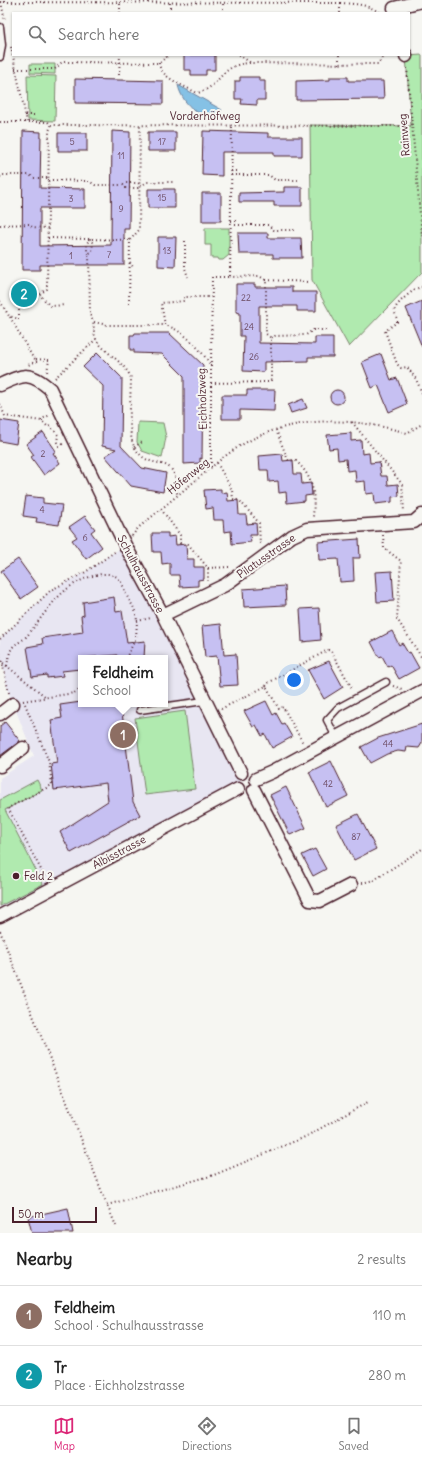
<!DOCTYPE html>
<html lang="en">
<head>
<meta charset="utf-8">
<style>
	:root { --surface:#fff; --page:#f6f6f6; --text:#222; --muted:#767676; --line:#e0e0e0; --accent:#db2777 }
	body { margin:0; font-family:Delius,sans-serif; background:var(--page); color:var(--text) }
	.scale { position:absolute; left:12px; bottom:10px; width:85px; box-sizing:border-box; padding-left:4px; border:2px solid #4a1f2b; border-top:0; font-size:11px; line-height:14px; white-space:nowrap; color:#4a1f2b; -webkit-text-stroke:3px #f6f6f2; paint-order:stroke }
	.you { position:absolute; left:294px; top:680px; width:14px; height:14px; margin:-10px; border:3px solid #fff; border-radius:50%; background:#1a73e8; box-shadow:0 0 0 6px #1a73e833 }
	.badge { display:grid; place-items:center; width:26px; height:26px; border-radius:50%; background:var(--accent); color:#fff; font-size:13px; font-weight:700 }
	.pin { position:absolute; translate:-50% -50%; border:2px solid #fff; box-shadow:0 1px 4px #0006 }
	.popup { position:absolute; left:78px; top:655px; width:90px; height:52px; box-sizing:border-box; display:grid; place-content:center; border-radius:0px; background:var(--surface); filter:drop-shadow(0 1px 3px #0005); font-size:13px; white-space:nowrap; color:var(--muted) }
	.popup b { font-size:15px; color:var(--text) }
	.popup::after { content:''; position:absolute; left:50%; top:100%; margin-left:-8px; border:8px solid transparent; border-top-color:var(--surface) }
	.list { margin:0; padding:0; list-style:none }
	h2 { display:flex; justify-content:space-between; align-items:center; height:52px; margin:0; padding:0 16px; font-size:17px }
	h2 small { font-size:13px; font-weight:400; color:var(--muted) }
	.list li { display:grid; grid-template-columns:26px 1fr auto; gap:12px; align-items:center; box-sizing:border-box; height:60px; padding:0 16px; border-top:1px solid var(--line) }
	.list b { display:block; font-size:15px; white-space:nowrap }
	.list p { margin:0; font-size:13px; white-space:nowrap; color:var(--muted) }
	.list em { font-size:13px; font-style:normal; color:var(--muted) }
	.icon { flex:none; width:22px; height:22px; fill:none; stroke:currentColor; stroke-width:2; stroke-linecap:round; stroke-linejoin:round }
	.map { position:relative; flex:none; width:422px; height:1233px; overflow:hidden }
	.search { position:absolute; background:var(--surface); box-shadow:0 1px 3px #0004; left:12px; right:12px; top:12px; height:44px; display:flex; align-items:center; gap:10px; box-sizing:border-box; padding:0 14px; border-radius:0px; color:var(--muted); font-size:15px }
	.sheet { height:172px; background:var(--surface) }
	nav { display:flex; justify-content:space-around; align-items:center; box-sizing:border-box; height:56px; border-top:1px solid var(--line); background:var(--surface); font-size:11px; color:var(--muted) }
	nav a { display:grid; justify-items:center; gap:2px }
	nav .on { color:var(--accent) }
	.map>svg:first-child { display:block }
</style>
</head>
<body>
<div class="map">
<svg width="422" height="1233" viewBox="0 0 422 1233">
	<rect width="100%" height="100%" fill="#f6f6f2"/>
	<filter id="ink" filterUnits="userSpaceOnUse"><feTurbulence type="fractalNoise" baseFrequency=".025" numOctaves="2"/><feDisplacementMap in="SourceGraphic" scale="8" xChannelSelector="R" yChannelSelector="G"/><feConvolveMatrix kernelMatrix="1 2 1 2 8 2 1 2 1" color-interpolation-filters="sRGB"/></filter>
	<g filter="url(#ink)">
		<!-- built -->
		<path fill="#e8e6f2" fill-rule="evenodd" d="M125,545L241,773L238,789L0,916V778L34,756L8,691L0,653V639L51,590L84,573ZM81,658H165V704H81Z"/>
		<!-- green -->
		<path fill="#b0eaaf" stroke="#7d846d" d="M422,55V272L349,347L312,280L310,125L411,126L406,56Z
			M30,64H55V74L30,73Z
			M27,75L56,76L55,121L28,120Z
			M205,228H229V255L223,260H219L218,258H211V245H205Z
			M138,422L163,423L166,437L162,458L142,451L137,442Z
			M185,711L195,789L145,795L135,718Z
			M37,780L42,790L5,810L43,884L0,906V800Z"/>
		<!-- water -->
		<path fill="#85c1e5" stroke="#6d809b" d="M178,85L222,110C202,124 182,104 178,85Z"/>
		<!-- building -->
		<path fill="#c6c0f2" stroke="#4a1f2b" d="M184,55H215V70H206V75H191V70H184Z
			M240,77H259V81H265V100H257V105L241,104L242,99H235V81H240Z
			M330,77H348V81H383L384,99L296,100V81L330,80Z
			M75,79L163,81V104L75,103Z
			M23,131L41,132L40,188L85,189V208H40V246L111,245L112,131L130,132L129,229H124V265H40V270H22Z
			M203,131L268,133V137H302V156H274V152H222V176L202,175Z
			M148,132H176V151H148Z
			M58,133H87V151H58Z
			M284,187H302V206H274V202H239V193L284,192Z
			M148,189H175V208H148Z
			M202,193H221V221H202Z
			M238,233H268V238H301L302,258H273V254H239Z
			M158,237H176L175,267L158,266Z
			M236,284H255V287H292V292H316V311H297V306H259V343L315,344V337H333V357H308V361L264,362V372L243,371L244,336H240V313L236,312Z
			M422,301V347L406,308Z
			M135,333H169L203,365L202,459L200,458V463L184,464V376L162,354L134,353V350H130V335H134Z
			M97,353L122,378L121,446L142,468L166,473L163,492L131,486L105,456L116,449L102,446L103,386L83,367Z
			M381,354L391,380L397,378L407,404L389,412L378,385L372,388L362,362Z
			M247,390H275L274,411L240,410V419H222V395H247Z
			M330 397a7 7 0 1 1 14 0a7 7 0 1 1-14 0Z
			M303,399L307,408L291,413L288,405Z
			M0,420L19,423L16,444L0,441Z
			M43,432L56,451L53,453L60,463L44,475L31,457L34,455L26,444Z
			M351,433V441L361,440L362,454L369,453L370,463L379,462L381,476H387L388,485L398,484L399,496L392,497V502L375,504L374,493L366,494L365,481L356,482L355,470L347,471L346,459L338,460L337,448L329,449L327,435Z
			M282,454L283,461L293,460L294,474H301L302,484L311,483L312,495L305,496V501L287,503L286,492L279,493L278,481L269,482L268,470H260L259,456Z
			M221,489V493L227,492L228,501L238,500L239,515H246L247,524L256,523L257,535H250L251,542L232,544L231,531L224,532L223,520H214L213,508L206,509L204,490Z
			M26,496L43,498V503L62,505L59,525L36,522L37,518L23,516Z
			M85,516L95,529L91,532L102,547L86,559L72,540L77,537L69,527Z
			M152,533H168V537L175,536L176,545L186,544L187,559H194V567H204V579L198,580V586L180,587L179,575H170V563L162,564L161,552H153Z
			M359,539L360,558H353L354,581L340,582L338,559L319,560L318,542Z
			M18,559L38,587L21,599L1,571Z
			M392,571L394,601L377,602L375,572Z
			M285,586L286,605L244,607L243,589Z
			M114,597L116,612L122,611L127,643L145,641L144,658H118L117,655L81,658L80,669L62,671L63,676L47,678V675L32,677L27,647L43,644L42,638L83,632L81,616L84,615L83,602Z
			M319,608L321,640L302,642L300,609Z
			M221,624L224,655L236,654L238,685L220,686L217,656L205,657L202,626Z
			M392,631L399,645L402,643L408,653L410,652L419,668L399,679L391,665L388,667L382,656L379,657L371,642Z
			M329,661L343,687L324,699L308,670Z
			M266,701L273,715L276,713L282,724L284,723L292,737L272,748L265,734L262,736L256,725L253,727L244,711Z
			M81,702V704H121L133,802L140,815L71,853L60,832L108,801L106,783L54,790L51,764L57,763L51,720L62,718L60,705Z
			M5,722L20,741L0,756V726Z
			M422,724V743L419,748L407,747L406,752L398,751L387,754L370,763L361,747L378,738Z
			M331,761L348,796L326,807L309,772Z
			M286,787L306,828L290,835L270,795Z
			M358,814L376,849L354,860L336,825Z
			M315,849L326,869L313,876L302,855Z
			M68,1208L73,1233H32L28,1217Z"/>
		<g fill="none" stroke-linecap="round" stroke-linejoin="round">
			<defs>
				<path id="lane" d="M0,27L2,45L0,57
					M140,710L204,701
					M336,737L327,720L338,708L386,682"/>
				<path id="street" d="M394,8L422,1
					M406,55V56
					M0,385C24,374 30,371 50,389L125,545L163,615L241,773
					M163,615L225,585L292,536L307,529L414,522L422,515
					M0,714L13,704
					M0,766L23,748
					M256,779L272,772L422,691
					M254,790L310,900L320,901L351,885
					M0,916L238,789"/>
			</defs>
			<!-- lane casing -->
			<use href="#lane" stroke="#4a1f2b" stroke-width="9"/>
			<!-- street casing -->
			<use href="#street" stroke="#4a1f2b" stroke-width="15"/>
			<!-- path -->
			<path stroke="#4a1f2b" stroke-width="2" stroke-dasharray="1 3" stroke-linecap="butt" d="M0,2L340,3C355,4 368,4 380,13
				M1,2L5,21
				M170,3V13
				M120,13V2
				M223,13V3
				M340,13V3
				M11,47L27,122
				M239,55L251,63L378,64L383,56L388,55
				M159,63C160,78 185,86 197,93C222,87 219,64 250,63
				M339,64V55
				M407,68L422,237
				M15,69H55L62,62L159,63L169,55
				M119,75L120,55
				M25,115H37
				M0,122H48L51,125L411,126
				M231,171H239
				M231,175H269L275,180H298
				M0,177L2,175H30L33,178H48
				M48,180L89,181L95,185H123L125,188H138L147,182H174
				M123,185L125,183H138L141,185
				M231,221H238
				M0,225L29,224L32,227L48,228
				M231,225H268L274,230H295
				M48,238L130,240
				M185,241V268L188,277
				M89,253L87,252V243L90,239L93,242L92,252L89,253L90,315C96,324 92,331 96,339C102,351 125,362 131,378C131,394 127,433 134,446C150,477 177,446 177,495
				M130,262L134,269
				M266,280L309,282
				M422,287C415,287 397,303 395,309C394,314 397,317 397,322L385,331L397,364L401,368L407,367L416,379L422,393
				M39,294L50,306L65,305
				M0,301L9,316L19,319V308L47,289L49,131L51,126
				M129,304L130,240L139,230L140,124
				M10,317L32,356L37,361L28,365
				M94,322L107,325H165
				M271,338L275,336L306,335L313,330H328
				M36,359L49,360L47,372
				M211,366L212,277H230L232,124
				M55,378L96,339
				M211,383L269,382L271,380V338L266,334V280L259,276L230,277
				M0,404L5,416L42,421L48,427L50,426L58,435L57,442L59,446L64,443
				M42,421V419L50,415
				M352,422L402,484L404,511
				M276,430L288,460L296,461C314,478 315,493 313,517
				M134,447L144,441
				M217,463L232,490L233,499L240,501L259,523L260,545
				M211,467V366C202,350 183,330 165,325L161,303L184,301V297H211
				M161,509L180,535V543L188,544L208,568V581
				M383,535L384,548L401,561L397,619L422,658
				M132,536L138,528C159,511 180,493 201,476C215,464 229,452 245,443C295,415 353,417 407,433L422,424
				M208,568L229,567
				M0,639L51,590L84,573L116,551
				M0,653L9,693
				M125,658L127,656L136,638L137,621L151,618
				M3,663L46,697
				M7,666C11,637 18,649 31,631C42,617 53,600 67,589C77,581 102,569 115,576C121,579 124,588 126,594C132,607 135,605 137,621
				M266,686L268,683L328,650L331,651L353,690
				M393,686L402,689
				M23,701L74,693L81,688
				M25,704L49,762L52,785L8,808L46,879
				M221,709L266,686L279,709L283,707L303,743
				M362,883L374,880L422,849
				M0,931L107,1205L117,1228
				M107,1205L214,1175L305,1137L368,1102"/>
			<!-- lane -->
			<use href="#lane" stroke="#f6f6f2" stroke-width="6"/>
			<!-- street -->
			<use href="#street" stroke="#f6f6f2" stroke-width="12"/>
		</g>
	</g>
	<!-- markers -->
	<circle fill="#4a1f2b" stroke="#f6f6f2" stroke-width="1.5" cx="16" cy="876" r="4"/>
	<g text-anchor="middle" stroke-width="4" stroke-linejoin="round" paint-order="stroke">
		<!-- number labels -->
		<g font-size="9" fill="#69475d">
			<text x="72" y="145">5</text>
			<text x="162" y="145">17</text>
			<text x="121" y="159">11</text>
			<text x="162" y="201">15</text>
			<text x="71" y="202">3</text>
			<text x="121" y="212">9</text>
			<text x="167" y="254">13</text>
			<text x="109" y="258">7</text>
			<text x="71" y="259">1</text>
			<text x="246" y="301">22</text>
			<text x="249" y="330">24</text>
			<text x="254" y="360">26</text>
			<text x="43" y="457">2</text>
			<text x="42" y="513">4</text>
			<text x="85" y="541">6</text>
			<text x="388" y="747">44</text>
			<text x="328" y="787">42</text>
			<text x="356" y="840">87</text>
		</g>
		<!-- street labels -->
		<g font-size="11" fill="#4a1f2b" stroke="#f6f6f2">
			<text x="205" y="120">Vorderhöfweg</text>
			<text transform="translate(404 135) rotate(-95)" y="4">Rainweg</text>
			<text transform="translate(202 399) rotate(-92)" y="4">Eichholzweg</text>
			<text transform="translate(188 476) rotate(-39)" y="4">Höfenweg</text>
			<text transform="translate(266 556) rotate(-35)" y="4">Pilatusstrasse</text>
			<text transform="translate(141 574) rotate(62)" y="4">Schulhausstrasse</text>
			<text transform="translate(119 852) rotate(-28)" y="4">Albisstrasse</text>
		</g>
		<!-- poi labels -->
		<g font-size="11" fill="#4a1f2b" stroke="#f6f6f2" text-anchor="start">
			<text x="24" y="880">Feld 2</text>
		</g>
	</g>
</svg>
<div class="scale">50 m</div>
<div class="you"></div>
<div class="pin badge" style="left:123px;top:735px;background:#8d6e63">1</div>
<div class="popup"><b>Feldheim</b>School</div>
<div class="pin badge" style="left:24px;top:294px;background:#0f9aa8">2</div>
<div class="search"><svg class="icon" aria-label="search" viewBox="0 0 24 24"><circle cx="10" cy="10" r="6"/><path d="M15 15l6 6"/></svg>Search here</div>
</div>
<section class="sheet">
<h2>Nearby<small>2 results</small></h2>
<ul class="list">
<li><span class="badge" style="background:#8d6e63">1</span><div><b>Feldheim</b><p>School · Schulhausstrasse</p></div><em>110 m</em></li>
<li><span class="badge" style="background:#0f9aa8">2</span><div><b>Tr</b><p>Place · Eichholzstrasse</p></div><em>280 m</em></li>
</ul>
</section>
<nav>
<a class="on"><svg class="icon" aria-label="map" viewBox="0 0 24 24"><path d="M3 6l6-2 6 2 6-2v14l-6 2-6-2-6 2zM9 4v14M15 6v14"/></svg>Map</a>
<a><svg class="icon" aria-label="directions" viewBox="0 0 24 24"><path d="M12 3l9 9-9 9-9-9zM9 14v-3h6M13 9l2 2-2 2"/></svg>Directions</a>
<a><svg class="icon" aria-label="saved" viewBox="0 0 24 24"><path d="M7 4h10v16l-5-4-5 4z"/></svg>Saved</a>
</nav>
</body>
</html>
